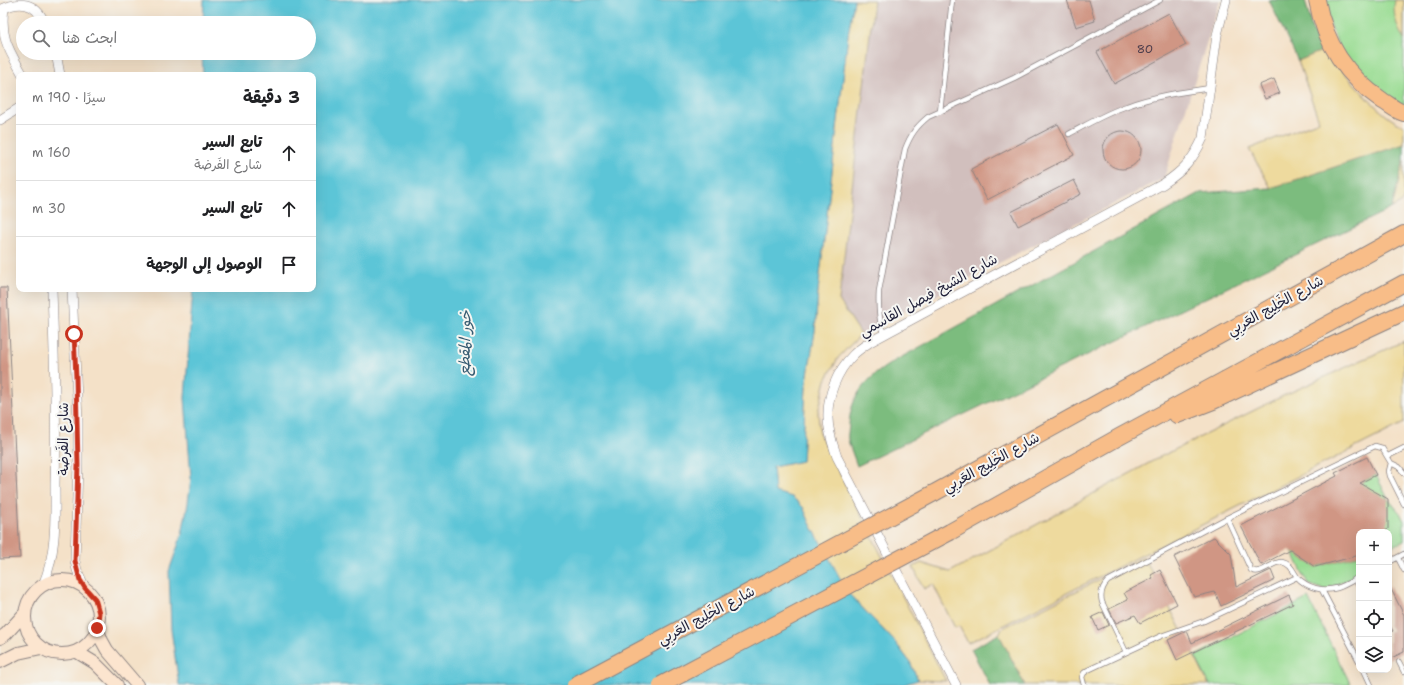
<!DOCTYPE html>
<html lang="ar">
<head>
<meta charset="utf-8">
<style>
	:root { --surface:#fff; --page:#f2f2f2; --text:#202124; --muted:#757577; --line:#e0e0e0 }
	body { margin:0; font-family:"Shantell Sans","Playpen Sans Arabic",sans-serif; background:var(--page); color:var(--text); direction:rtl }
	.controls { position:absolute; right:12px; bottom:12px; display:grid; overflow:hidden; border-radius:8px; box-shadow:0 4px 16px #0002 }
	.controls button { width:36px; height:36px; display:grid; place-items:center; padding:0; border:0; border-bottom:1px solid var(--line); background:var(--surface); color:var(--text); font:20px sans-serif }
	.stop { position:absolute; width:12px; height:12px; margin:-9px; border:3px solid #c8321e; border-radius:50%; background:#fff }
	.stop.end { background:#c8321e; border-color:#fff; box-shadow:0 1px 4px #0008 }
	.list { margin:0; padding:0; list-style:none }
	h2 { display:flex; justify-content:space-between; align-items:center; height:52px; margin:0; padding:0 16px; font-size:17px }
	h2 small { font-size:13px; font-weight:400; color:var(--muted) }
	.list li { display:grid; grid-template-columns:26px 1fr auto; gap:12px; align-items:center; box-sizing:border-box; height:56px; padding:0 16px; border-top:1px solid var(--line) }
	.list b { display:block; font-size:15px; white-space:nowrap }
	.list p { margin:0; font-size:13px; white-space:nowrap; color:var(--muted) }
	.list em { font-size:13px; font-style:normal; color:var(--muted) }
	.icon { flex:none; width:22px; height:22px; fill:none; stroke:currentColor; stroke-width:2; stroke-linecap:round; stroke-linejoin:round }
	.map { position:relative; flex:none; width:1404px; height:685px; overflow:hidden; direction:ltr }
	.search { position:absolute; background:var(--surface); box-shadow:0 4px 16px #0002; left:16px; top:16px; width:300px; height:44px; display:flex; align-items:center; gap:10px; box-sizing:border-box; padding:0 14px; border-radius:22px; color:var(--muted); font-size:15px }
	.panel { position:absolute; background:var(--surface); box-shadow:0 4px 16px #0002; left:16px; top:72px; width:300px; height:220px; border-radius:8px; direction:rtl }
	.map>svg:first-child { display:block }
</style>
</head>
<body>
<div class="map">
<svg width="1404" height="685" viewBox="0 0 1404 685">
	<rect width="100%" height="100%" fill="#f6f6f2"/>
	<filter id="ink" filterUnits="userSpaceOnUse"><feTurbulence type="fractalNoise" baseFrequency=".025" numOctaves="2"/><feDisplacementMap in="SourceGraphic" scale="8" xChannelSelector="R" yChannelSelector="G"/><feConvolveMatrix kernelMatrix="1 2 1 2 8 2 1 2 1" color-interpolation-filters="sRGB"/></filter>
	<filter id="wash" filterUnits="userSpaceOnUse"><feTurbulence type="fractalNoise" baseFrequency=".012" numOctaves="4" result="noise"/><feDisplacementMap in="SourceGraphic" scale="16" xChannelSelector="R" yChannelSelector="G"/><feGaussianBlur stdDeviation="0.9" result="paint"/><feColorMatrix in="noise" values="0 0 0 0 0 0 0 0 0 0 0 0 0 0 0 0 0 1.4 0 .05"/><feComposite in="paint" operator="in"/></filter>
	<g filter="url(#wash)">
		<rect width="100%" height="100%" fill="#f4e1c8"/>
		<!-- industrial -->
		<path fill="#d1bfbd" d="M874,0H1220L1164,178L861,334L839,300Z"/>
		<!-- green -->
		<path fill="#9bdd94" stroke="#5e8068" d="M1321,0H1404V113L1374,91L1340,50Z
			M1376,475L1388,499L1400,513L1404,521V541L1389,548V532H1384L1388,529L1353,487Z
			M1292,551L1315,567L1356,556L1359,554V575L1324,590L1308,584Z
			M1308,598L1351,685H1210L1195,656Z"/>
		<!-- forest -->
		<path fill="#7cbc7e" stroke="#4f6f5c" d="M1269,0H1305L1312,29L1322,51L1298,61Z
			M1404,144V160L1392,208L857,466C854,457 850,448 848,440C847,435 849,429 849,424C851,391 872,374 898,359L1200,193L1271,188Z
			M999,634L1025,685H990L971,649Z"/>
		<!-- sand -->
		<path fill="#eeda9e" stroke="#887e6c" d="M854,0H874L839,300L861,334L838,358L826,380L818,412L820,435L946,681L918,680L910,662L895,642L848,593L810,523L803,507L792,497L775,493L773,467L802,461L806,387L815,331L818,291L848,35Z
			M1395,0H1404V40C1397,27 1392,14 1395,0Z
			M1322,51C1328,56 1333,61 1338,66C1357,85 1379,116 1404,126V144L1271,188L1249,149L1319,121L1298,61Z
			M1404,160V201L1392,208Z
			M1404,341V423L968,643L959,626L955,628L933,584L924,589L913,567L921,563L950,572L1160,457L1285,395Z
			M1144,557L1209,685H1025L999,634L1003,628Z"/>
		<!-- water -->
		<path fill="#5cc5d7" stroke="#3f7489" d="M204,0H854L848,35L818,291L815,331L806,387L802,461L773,467L775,492L792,497L803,507L810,523L848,593L895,642L910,662L918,680L902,685H179L171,629L169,571L182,534L188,503L191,478L185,398L193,289H313V75H203L202,54L309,53V23H203Z"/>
		<g id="blocks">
			<!-- building -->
			<path fill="#d09684" d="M1067,0H1089L1095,21L1076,27Z
				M1169,13L1186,45L1114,84L1097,52Z
				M1274,79L1280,93L1265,99L1259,85Z
				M1058,124L1074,155L987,200L971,169Z
				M1103 150a19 19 0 1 1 38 0a19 19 0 1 1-38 0Z
				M1074,180L1081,194L1018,226L1011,212Z
				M0,288H7L20,558L0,559Z
				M1367,457L1376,475L1360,483L1388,499V529L1384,532H1359V554L1356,556L1315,567L1290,550L1261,565L1241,526L1337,476L1335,473Z
				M1214,537L1231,554L1236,587L1271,570L1275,580L1221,606L1215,592L1194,597L1174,557Z
				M1160,570L1177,604L1140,623L1135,615L1116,623L1109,609L1128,600L1124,593L1153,578L1151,575Z
				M1389,585L1404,615V652L1389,659V633L1393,631L1389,624Z
				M1289,595L1293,604L1177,660L1168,640L1187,631L1192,643Z
				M1103,612L1109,625L1098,630L1092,617Z"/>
		</g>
	</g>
	<g filter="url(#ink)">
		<use href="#blocks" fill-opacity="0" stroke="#8b8282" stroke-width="1"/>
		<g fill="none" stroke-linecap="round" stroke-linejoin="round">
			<defs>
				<path id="lane" d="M940,112L952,0
					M1069,134C1088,124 1106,113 1127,106C1154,96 1182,92 1210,88
					M883,334C879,319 878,306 879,291L905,149C911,134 916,127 928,117L1014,78L1160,0
					M1388,456L1404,448
					M1391,463L1389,471L1390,476L1404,504
					M1227,518L1251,570C1261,576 1272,561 1282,562C1291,564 1293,571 1297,577C1307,588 1323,592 1337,588C1344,586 1352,581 1359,577
					M1398,558L1404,570
					M1389,562L1404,554
					M1355,579L1359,586
					M1322,590L1359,661
					M1126,652L1102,602C1100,594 1102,587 1108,581L1227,518L1375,446L1382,448L1391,463L1399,467L1404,473
					M1399,662L1404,672
					M1364,670L1371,685
					M1084,685L1082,677L1084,673L1088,670L1161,636L1204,621L1297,577"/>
				<path id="street" d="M4,8C0,38 9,50 23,75
					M0,10C20,0 35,2 45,23
					M56,53L60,75
					M0,120L19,108
					M72,289L78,421V465L75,561L77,570L85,588
					M43,585C57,552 55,518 55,483C57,418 54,354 52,289
					M956,685L837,457C833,445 828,432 828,418C827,396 837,371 853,355C858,350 864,346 870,342L1163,184C1183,171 1193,160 1203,138L1217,35L1226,0"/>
				<path id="secondary" d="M25 617a37 37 0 1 1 74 0a37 37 0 1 1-74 0Z
					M97,628L102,641L107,650L137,685
					M0,638L6,634L25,613
					M77,652L95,663L117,685
					M0,662L18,653L41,648"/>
				<path id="highway" d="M1317,0C1325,44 1346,76 1383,101C1390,105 1396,111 1404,113
					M1177,415L1213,401L1404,312
					M934,493L1404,234
					M950,532L1119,437L1404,283"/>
			</defs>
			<!-- lane casing -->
			<use href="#lane" stroke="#8b8282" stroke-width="6"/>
			<!-- street casing -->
			<use href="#street" stroke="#8b8282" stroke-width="10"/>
			<!-- secondary casing -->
			<use href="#secondary" stroke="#8b8282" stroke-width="14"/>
			<!-- highway casing -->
			<use href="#highway" stroke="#8b8282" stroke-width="18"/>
			<!-- lane -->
			<use href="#lane" stroke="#fff" stroke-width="4.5"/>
			<!-- street -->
			<use href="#street" stroke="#fff" stroke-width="9"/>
			<!-- secondary -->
			<use href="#secondary" stroke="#fce5cf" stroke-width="12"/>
			<!-- highway -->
			<use href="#highway" stroke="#f8bd88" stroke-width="16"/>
			<defs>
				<path id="highway-bridge" d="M575,685L934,493
					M661,685L950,532"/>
			</defs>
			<!-- highway-bridge casing -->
			<use href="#highway-bridge" stroke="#8b8282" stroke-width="18" stroke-linecap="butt"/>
			<!-- highway-bridge -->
			<use href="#highway-bridge" stroke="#f8bd88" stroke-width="16"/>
		</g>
	</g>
	<g fill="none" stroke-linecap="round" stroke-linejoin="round" filter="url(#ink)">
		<!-- route -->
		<path stroke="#c8321e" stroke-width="5" d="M74,334L76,378L78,465L75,561L80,580L85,588L95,599L99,613L97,628"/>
	</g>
	<g text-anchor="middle" stroke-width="4" stroke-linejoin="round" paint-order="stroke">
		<!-- number labels -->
		<g font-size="12" fill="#4e3f4d">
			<text x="1145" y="53">80</text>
		</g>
		<!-- street labels -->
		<g font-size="14" fill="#22223b" stroke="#f6f6f2">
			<text transform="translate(928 295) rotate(-29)" y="5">شارع الشيخ فيصل القاسمي</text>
			<text transform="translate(1275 305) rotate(-29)" y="5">شارع الخَلِيج العَربِي</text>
			<text transform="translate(63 439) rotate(-90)" y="5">شارع الفَرضة</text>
			<text transform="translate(991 462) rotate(-29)" y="5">شارع الخَلِيج العَربِي</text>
			<text transform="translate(706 615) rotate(-28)" y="5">شارع الخَلِيج العَربِي</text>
		</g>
		<!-- water labels -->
		<g font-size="15" font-style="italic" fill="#365b72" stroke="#f6f6f2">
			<text transform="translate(465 343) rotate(-89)" y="5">خور المقطع</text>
		</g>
	</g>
</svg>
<div class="controls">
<button>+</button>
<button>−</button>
<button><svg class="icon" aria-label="locate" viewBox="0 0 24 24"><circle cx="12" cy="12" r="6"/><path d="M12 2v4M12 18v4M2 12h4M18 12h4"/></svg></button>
<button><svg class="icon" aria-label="layers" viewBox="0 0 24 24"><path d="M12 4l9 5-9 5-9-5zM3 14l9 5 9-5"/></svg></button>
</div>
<div class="stop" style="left:74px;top:334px"></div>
<div class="stop end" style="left:97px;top:628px"></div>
<div class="search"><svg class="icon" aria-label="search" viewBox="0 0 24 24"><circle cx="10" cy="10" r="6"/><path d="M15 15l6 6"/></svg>ابحث هنا</div>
<section class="panel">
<h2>3 دقيقة<small>سيرًا · 190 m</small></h2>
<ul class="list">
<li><svg class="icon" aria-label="ahead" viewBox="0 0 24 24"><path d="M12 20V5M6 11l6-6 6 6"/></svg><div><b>تابع السير</b><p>شارع الفَرضة</p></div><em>160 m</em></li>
<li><svg class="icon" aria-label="ahead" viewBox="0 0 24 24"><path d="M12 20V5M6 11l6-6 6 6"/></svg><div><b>تابع السير</b></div><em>30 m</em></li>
<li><svg class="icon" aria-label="arrive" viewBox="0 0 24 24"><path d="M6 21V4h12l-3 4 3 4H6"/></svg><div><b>الوصول إلى الوجهة</b></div></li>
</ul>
</section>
</div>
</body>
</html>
